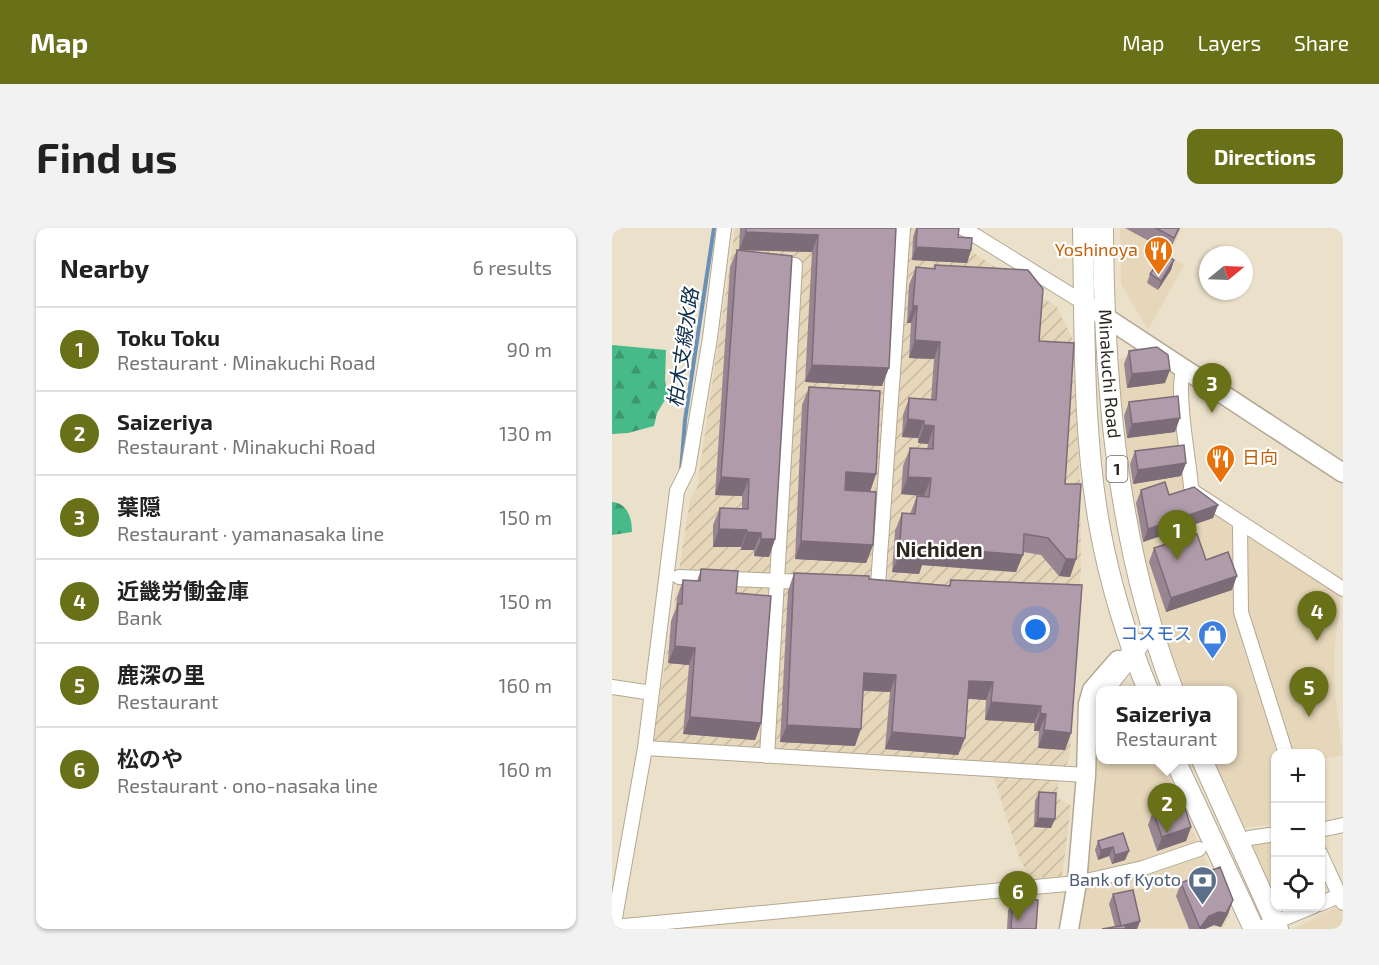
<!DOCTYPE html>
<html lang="en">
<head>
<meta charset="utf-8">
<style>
	:root { --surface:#fff; --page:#f2f2f2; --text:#222; --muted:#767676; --line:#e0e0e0; --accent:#687018 }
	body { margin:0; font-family:"Exo 2","Noto Sans JP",sans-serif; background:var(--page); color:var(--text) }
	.controls { position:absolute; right:18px; bottom:18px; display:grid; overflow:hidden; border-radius:12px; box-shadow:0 2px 4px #0004 }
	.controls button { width:54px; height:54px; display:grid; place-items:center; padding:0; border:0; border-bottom:2px solid var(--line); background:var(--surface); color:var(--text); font:30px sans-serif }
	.compass { position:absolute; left:587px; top:18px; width:54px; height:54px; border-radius:50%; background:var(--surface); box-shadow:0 2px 4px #0004; rotate:71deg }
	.you { position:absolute; left:424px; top:402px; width:21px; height:21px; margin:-15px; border:4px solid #fff; border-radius:50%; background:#1a73e8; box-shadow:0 0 0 9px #1a73e833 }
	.badge { display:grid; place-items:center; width:39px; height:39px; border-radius:50%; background:var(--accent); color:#fff; font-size:20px; font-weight:700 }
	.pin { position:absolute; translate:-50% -50px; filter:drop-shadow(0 2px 3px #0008) }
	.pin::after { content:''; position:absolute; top:32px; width:21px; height:18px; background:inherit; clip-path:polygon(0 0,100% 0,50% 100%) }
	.popup { position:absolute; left:484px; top:458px; width:141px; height:78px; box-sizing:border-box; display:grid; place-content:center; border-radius:12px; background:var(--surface); filter:drop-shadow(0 2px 4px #0005); font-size:20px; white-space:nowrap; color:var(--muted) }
	.popup b { font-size:22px; color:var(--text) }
	.popup::after { content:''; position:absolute; left:50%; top:100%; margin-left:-12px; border:12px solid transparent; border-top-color:var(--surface) }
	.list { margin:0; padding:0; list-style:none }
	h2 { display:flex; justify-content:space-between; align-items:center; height:78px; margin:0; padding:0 24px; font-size:26px }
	h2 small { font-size:20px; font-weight:400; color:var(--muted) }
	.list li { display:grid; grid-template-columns:39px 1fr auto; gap:18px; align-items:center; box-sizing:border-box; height:84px; padding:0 24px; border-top:2px solid var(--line) }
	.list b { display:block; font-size:22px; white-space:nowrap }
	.list p { margin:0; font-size:20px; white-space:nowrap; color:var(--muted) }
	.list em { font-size:20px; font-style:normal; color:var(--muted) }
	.icon { flex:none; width:33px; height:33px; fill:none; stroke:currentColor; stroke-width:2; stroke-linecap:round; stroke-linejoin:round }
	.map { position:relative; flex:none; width:731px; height:701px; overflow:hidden; border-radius:12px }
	header { display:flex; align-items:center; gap:36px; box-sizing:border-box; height:84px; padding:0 30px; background:var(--accent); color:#fff }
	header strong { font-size:28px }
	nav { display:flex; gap:33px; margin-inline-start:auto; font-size:21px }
	.intro { display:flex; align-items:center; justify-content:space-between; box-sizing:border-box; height:144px; padding:0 36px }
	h1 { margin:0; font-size:42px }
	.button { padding:15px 27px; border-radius:12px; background:var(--accent); color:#fff; font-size:21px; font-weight:700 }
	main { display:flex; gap:36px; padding:0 36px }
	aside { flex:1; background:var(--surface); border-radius:12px; box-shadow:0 2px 4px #0004 }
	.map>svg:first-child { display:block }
</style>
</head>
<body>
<header>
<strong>Map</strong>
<nav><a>Map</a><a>Layers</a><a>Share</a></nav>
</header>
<div class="intro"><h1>Find us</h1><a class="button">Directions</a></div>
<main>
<aside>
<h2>Nearby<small>6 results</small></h2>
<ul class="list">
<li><span class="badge">1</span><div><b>Toku Toku</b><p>Restaurant · Minakuchi Road</p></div><em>90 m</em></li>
<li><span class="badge">2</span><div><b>Saizeriya</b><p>Restaurant · Minakuchi Road</p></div><em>130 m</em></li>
<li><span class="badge">3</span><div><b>葉隠</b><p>Restaurant · yamanasaka line</p></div><em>150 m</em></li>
<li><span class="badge">4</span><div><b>近畿労働金庫</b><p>Bank</p></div><em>150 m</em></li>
<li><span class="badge">5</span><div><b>鹿深の里</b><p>Restaurant</p></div><em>160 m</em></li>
<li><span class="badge">6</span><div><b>松のや</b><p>Restaurant · ono-nasaka line</p></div><em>160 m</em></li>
</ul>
</aside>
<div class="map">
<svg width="731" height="701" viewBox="0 0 731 701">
	<defs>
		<pattern id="industrial-furrows" width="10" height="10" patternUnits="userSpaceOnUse" patternTransform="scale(1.5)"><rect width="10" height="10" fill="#e6d7ba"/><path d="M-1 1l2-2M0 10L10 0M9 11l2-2" fill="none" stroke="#c5b99f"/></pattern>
		<pattern id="forest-firs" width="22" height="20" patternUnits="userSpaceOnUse" patternTransform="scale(1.5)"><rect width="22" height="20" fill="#47ba89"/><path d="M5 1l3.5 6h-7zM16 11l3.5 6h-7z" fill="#3b976f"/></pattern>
	</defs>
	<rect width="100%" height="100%" fill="#ebe0ca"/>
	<!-- built -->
	<path fill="#e6d7ba" d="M508,0H570L558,28L572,37L536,102L509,56Z
		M527,126L562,143L574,261L622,298L624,387L632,422L667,525L664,526L663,596L632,600L600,532H621V462H573L535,357L517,270L506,147L507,131Z
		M638,307L729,366L722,425L723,466L731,527L709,531L708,526L679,525L637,396L632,358L633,309Z
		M489,496V532H550L618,688L612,699L467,701L474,659L481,510Z
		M663,611V674L639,615Z
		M726,678L731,688V701H681Z"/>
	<!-- industrial -->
	<path fill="url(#industrial-furrows)" d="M123,0H323L444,78L460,110L468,253L469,336L458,528L446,556V570L459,578L450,648L426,650L417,647L408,632L378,537L41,514L78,271L85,260Z"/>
	<!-- forest -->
	<path fill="url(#forest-firs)" d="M0,117L54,122L53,152L56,167L45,185L42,198L16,205L0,206Z
		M0,274C16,275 20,291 20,304L0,307Z"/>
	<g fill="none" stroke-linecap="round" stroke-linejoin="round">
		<!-- stream -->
		<path stroke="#6990b6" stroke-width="4" d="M69,243L73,192L102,0"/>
		<defs>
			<path id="minor" d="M351,0L472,75
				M572,139C563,162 577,231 579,259L582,264L731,361
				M628,297L629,384L674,526
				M67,349L196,354
				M266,357L291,0
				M0,459L40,465
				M33,520L474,547
				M155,528L183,37L161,35
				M708,602L731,597
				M637,610L664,606
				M708,625L731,675
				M708,676L731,666
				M2,699L465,655L531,640L587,621
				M1,701L33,520L65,263L76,241L98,110L112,0
				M646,701L702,678"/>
			<path id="major" d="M472,75L731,245
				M457,701L465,655L474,547L476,476L480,462L506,432"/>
			<g id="highway">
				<path d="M471,0C473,99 470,203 488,301C498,355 515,411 536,462"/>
				<path id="s1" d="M491,0C492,158 505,314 561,462"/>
				<path d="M491,462L527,416"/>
				<path d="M480,500L482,476L489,466"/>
				<path d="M563,532L642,701"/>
				<path d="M590,532L666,701"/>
			</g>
		</defs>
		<!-- minor casing -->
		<use href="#minor" stroke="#b3a893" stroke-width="16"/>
		<!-- major casing -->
		<use href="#major" stroke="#b3a893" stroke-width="21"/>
		<!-- highway casing -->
		<use href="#highway" stroke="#b3a893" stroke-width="22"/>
		<!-- minor -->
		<use href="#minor" stroke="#fff" stroke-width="14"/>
		<!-- major -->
		<use href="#major" stroke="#fff" stroke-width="18"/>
		<!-- highway -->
		<use href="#highway" stroke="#fff" stroke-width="20"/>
	</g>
	<!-- wall -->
	<path fill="#978592" d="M128,0H284L270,158L193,154L200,24L128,22L163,311L157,329L142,328V322H129V319H101V297L108,280L130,281V268L103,267L118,39L125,22H127Z
		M304,0H347L346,9L359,22L355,35L300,32L301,9Z
		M513,0H568L557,24Z
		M562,32L559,42L546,62L535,55L538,46Z
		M323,37L427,113L453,256L464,331L458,349L447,348L429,327L411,324L404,344L310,337L307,346L280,344L283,303L290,285L298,286L305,268H312L289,266L291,238L298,220L315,221L316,216L306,215V210L290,209L291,187L297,170L319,171L322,131L297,130L299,95H295L297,57L304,39L322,41Z
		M517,123L553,155L515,160L512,136Z
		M197,159L264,246L258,263L261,317L254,335L183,331L190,177Z
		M517,174L563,204L515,210L512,188Z
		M523,223L574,235L569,248L521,256L518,236Z
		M529,262L557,267L606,277L601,290L531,314L524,275Z
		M542,320L594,332L620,362L554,384L537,334Z
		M89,341L124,365L149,495L143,512L71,506L77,437L56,435L59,393L64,380L65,369L71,352L85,353Z
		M182,345L337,357L339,352L459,505L453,522L426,520L427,503H422V495L373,492L374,472L356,471L353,510L346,527L273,521L278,464L251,463L243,518L168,514L176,363Z
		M427,564L439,600L422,599L423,573Z
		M541,583L579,599L574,613L545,623L536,597Z
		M486,613L517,623L513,632L500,636L497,628L486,632L483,622Z
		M569,655L621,672L616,686L609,699L602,697L593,701H577L564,668Z
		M501,666L528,693L525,701H490L503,699L497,676Z
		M401,670L424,701H395L396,683Z"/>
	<!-- shaded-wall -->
	<path fill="#7b6c77" d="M134,4L206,7L200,24L127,22Z
		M304,19L359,22L355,35L300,32Z
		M562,32L559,42L546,62L549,53Z
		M301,78H305L299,95H295Z
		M303,112L328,114L322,131L297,130Z
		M200,137L277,140L270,158L193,154Z
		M558,142L553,155L515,160L520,146Z
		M568,190L563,204L515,210L520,196Z
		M296,191L312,193L306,210L290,209Z
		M312,197L322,198L316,216L306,215Z
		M574,235L569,248L521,256L526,242Z
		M234,244L264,246L258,264L227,262Z
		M109,249L137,251L130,268L103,267Z
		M296,249L319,250L312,268L289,266Z
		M606,277L601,290L531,314L536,301Z
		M107,301L135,302L129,319H101Z
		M135,304L149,305L142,322H129Z
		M149,311H163L157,329L142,328Z
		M189,313L261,317L254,335L183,331Z
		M314,319L411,327L404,344L310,337L307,346L280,344L287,327Z
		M454,331H464L458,349L447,348Z
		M625,348L620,362L554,384L559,370Z
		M63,418L83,420L77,437L56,435Z
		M252,445L284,447L278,464L246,462Z
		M357,453L381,454L374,472L351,470Z
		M379,474L429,478L422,495L373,492Z
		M428,485L434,486L427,503H422Z
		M78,489L149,495L143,512L71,506Z
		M175,497L249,501L243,518L168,514Z
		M432,502L459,505L453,522L426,520Z
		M280,504L353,510L346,527L273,521Z
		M426,590L443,591L439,600L422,599Z
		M579,599L574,613L545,623L550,609Z
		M501,619L497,628L486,632L489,622Z
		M517,623L513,632L500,636L503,627Z
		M621,672L616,686L609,699L602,697L593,701H587L597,688Z
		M528,693L525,701H508L509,698Z"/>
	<!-- building -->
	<path fill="#b09baa" stroke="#7b6c77" stroke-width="1.5" d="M134,0H284L277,140L200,137L206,7L134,4Z
		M305,0H347L346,9L360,10L359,22L304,19Z
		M544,0H567L562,10Z
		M125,22L180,28L163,311H149V305L135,304V302L107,301L108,280L136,281L137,251L109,249Z
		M551,26L562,32L549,53L538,46Z
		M323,37L416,42L431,61L427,113L462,115L453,256H469L464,331H454L436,310L412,306L411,327L314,319L313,328L287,327L290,285L303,286L305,268L317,269L319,250L296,249L298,220L321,221L322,198L312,197V193L296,191L297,170L324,172L328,114L303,112L305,78H301L304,39L323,41Z
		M545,119L556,127L558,142L520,146L517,123Z
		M197,159L268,163L264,246L234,244L233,262L264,264L261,317L189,313Z
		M566,168L568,190L520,196L517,174Z
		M572,217L574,235L526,242L523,223Z
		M553,254L557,267L582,259L606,277L536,301L529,262Z
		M585,306L594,332L616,324L625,348L559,370L542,320Z
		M89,341L126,343L124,365L159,368L149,495L78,489L83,420L63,418L66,376H70L71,352L88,353Z
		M182,345L257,348V351L338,358L339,352L470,357L459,505L432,502L434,486L428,485L429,478L379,474L381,454L357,453L353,510L280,504L284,447L252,445L249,501L175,497Z
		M427,564L444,565L443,591L426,590Z
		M571,574L579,599L550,609L541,583Z
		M511,605L517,623L503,627L501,619L489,622L486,613Z
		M608,639L621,672L614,685L607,684L597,688L588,700L569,655Z
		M521,662L528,693L509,698L501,666Z
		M401,670L426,672L424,701H399Z
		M513,697L514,701H490Z"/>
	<!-- icons -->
	<defs>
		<symbol id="restaurant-pin" viewBox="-11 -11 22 30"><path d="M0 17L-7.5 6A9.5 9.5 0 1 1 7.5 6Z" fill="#e8710a" stroke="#fff"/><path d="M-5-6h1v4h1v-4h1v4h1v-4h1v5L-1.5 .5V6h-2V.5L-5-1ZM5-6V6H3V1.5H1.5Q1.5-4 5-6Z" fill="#fff"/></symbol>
		<symbol id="shop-pin" viewBox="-11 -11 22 30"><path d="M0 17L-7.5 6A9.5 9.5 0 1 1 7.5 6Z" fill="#3f7fe0" stroke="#fff"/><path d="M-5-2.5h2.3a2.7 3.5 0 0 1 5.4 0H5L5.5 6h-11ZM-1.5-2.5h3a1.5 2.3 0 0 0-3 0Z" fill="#fff"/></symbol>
		<symbol id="bank-pin" viewBox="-11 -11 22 30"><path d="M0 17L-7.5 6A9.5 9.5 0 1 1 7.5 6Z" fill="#5c6f8a" stroke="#fff"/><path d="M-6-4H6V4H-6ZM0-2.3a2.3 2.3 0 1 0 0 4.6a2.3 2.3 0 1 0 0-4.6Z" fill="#fff"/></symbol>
	</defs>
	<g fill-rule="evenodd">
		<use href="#restaurant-pin" x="530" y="6" width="33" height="45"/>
		<use href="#restaurant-pin" x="592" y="214" width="33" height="45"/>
		<use href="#shop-pin" x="584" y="390" width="33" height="45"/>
		<use href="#bank-pin" x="574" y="636" width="33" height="45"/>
	</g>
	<g text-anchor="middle" stroke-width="4.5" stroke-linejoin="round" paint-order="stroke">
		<!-- shield labels -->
		<rect fill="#fff" stroke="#6b6862" stroke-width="1.5" x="494.5" y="228" width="21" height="26" rx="4.5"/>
		<g font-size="16" font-weight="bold" fill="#2b271f">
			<text x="505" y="247">1</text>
		</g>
		<!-- food labels -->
		<g font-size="18" fill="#c56008" stroke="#fff" text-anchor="end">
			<text x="526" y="28">Yoshinoya</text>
			<text x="630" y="236" text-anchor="start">日向</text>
		</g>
		<!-- street labels -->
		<g font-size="18" fill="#2b271f" stroke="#fff">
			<text dy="6" stroke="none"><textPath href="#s1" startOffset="146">Minakuchi Road</textPath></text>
		</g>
		<!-- shop labels -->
		<g font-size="18" fill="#366cbe" stroke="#fff" text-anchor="end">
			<text x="580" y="412">コスモス</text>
		</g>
		<!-- service labels -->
		<g font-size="18" fill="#4e5e75" stroke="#fff" text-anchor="end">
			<text x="569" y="658">Bank of Kyoto</text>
		</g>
		<!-- water labels -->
		<g font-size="20" font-style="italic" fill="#102f4b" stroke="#fff">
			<text transform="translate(71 120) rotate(-82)" y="7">柏木支線水路</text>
		</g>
		<!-- quarter labels -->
		<g font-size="21" font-weight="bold" fill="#2b271f" stroke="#fff">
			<text x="327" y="329">Nichiden</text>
		</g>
	</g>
</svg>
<div class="controls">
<button>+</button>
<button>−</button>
<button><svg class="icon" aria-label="locate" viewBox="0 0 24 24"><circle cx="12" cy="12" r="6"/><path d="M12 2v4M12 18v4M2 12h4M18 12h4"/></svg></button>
</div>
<svg class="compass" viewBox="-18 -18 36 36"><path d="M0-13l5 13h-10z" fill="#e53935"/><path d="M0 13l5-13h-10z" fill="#767676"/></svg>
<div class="you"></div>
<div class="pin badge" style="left:565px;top:332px">1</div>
<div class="pin badge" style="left:555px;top:605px">2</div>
<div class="popup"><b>Saizeriya</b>Restaurant</div>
<div class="pin badge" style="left:600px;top:185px">3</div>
<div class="pin badge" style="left:705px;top:413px">4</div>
<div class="pin badge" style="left:697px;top:489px">5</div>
<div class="pin badge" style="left:406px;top:693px">6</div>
</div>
</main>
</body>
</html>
